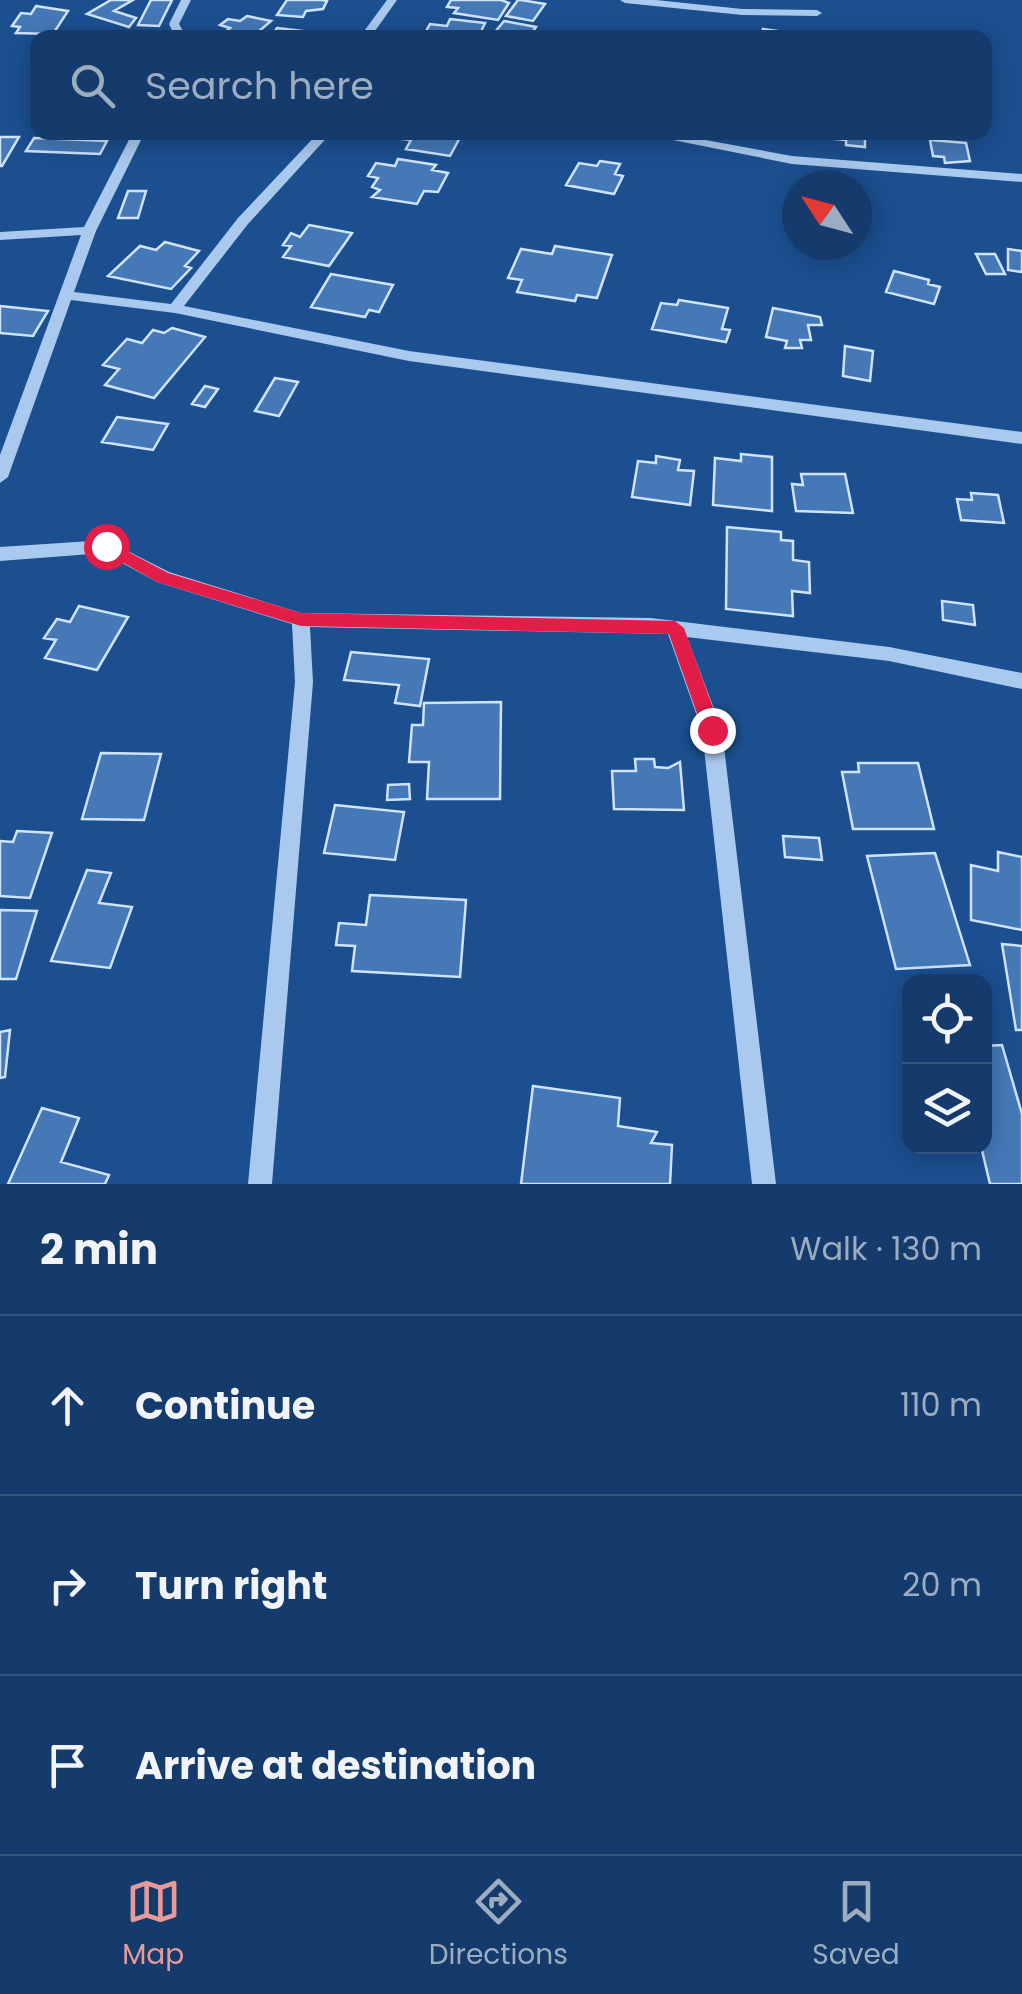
<!DOCTYPE html>
<html lang="en">
<head>
<meta charset="utf-8">
<style>
	:root { --surface:#143b6b; --page:#214673; --text:#f1f3f6; --muted:#9dadc1; --line:#33557e; --accent:#e69b98 }
	body { margin:0; font-family:Poppins,sans-serif; background:var(--page); color:var(--text) }
	.controls { position:absolute; right:30px; bottom:30px; display:grid; overflow:hidden; border-radius:20px; box-shadow:0 5px 25px #0003 }
	.controls button { width:90px; height:90px; display:grid; place-items:center; padding:0; border:0; border-bottom:2px solid var(--line); background:var(--surface); color:var(--text); font:50px sans-serif }
	.compass { position:absolute; left:782px; top:170px; width:90px; height:90px; border-radius:50%; background:var(--surface); box-shadow:0 5px 25px #0003; rotate:306deg }
	.stop { position:absolute; width:30px; height:30px; margin:-22px; border:8px solid #e11d48; border-radius:50%; background:#fff }
	.stop.end { background:#e11d48; border-color:#fff; box-shadow:0 2px 10px #0008 }
	.list { margin:0; padding:0; list-style:none }
	h2 { display:flex; justify-content:space-between; align-items:center; height:130px; margin:0; padding:0 40px; font-size:42px }
	h2 small { font-size:32px; font-weight:400; color:var(--muted) }
	.list li { display:grid; grid-template-columns:65px 1fr auto; gap:30px; align-items:center; box-sizing:border-box; height:180px; padding:0 40px; border-top:2px solid var(--line) }
	.list b { display:block; font-size:38px; white-space:nowrap }
	.list em { font-size:32px; font-style:normal; color:var(--muted) }
	.icon { flex:none; width:55px; height:55px; fill:none; stroke:currentColor; stroke-width:2; stroke-linecap:round; stroke-linejoin:round }
	.map { position:relative; flex:none; width:1022px; height:1184px; overflow:hidden }
	.search { position:absolute; background:var(--surface); box-shadow:0 5px 25px #0003; left:30px; right:30px; top:30px; height:110px; display:flex; align-items:center; gap:25px; box-sizing:border-box; padding:0 35px; border-radius:20px; color:var(--muted); font-size:38px }
	.sheet { height:670px; background:var(--surface) }
	nav { display:flex; justify-content:space-around; align-items:center; box-sizing:border-box; height:140px; border-top:2px solid var(--line); background:var(--surface); font-size:28px; color:var(--muted) }
	nav a { display:grid; justify-items:center; gap:5px }
	nav .on { color:var(--accent) }
	.map>svg:first-child { display:block }
</style>
</head>
<body>
<div class="map">
<svg width="1022" height="1184" viewBox="0 0 1022 1184">
	<rect width="100%" height="100%" fill="#1b4f8f"/>
	<!-- building -->
	<path fill="#4478b7" stroke="#cfe3fa" stroke-width="2.5" d="M111,0H133L114,11L136,18L129,27L87,14Z
		M151,0H172L159,26L138,25Z
		M287,0H322L327,1L323,9L306,11L303,17L277,15Z
		M451,0H501L509,3L498,20L454,13L458,8L447,7Z
		M518,0H521L545,4L533,21L506,16Z
		M36,6L68,11L53,34L16,33L20,27L12,26L21,13L31,14Z
		M247,16L271,21L251,38L225,32L230,28L220,25L228,19L240,21Z
		M450,19L485,23L478,38H435L437,34L425,33L430,24L447,26Z
		M504,21L536,27L532,33H541L538,38H490Z
		M277,28L312,32L309,38H270Z
		M763,29L785,32L783,38H742L743,33L761,35Z
		M406,132H463L450,156L406,149L411,140L402,139Z
		M805,132H865V147L846,145V140L805,136Z
		M0,137H19L2,166H0Z
		M34,138L107,141L100,154L26,151Z
		M930,140L966,143L970,161L945,163L944,157L933,156Z
		M398,159L436,165L432,170L448,173L438,192L424,191L417,204L372,197L380,190L372,187L378,178L368,176L376,163L395,166Z
		M600,161L620,164L615,174L623,176L614,194L566,185L579,163L597,166Z
		M128,191H146L138,218H118Z
		M309,225L352,233L329,266L283,257L291,246L283,245L291,233L300,237Z
		M165,242L199,251L185,266L191,268L171,289L108,276L140,246L156,250Z
		M555,246L612,255L597,298L577,295L575,301L517,292L522,280L508,278L521,249L552,254Z
		M1008,249L1022,251V272L1008,270Z
		M976,254H995L1005,274H986Z
		M894,271L929,280L928,284L940,287L934,304L886,292Z
		M331,274L393,285L379,312L369,310L365,317L311,307Z
		M679,300L728,308L722,329L730,330L726,342L652,329L661,303L677,305Z
		M0,306L48,311L33,336L0,333Z
		M773,308L820,317L822,325H808L811,340H800L802,348H785L787,341L766,337Z
		M172,328L205,337L154,398L105,385L119,369L103,365L127,339L142,343L153,330L164,333Z
		M845,346L873,351L870,381L843,376Z
		M275,378L298,382L279,416L255,411Z
		M205,386L218,389L205,407L192,404Z
		M117,417L168,424L153,450L102,442Z
		M741,454L772,457V511L713,505L715,458L741,461Z
		M656,456L680,460L678,470L694,471L690,505L632,497L638,461L656,463Z
		M801,474H845L853,513L796,511L792,484L803,485Z
		M971,493L998,495L1004,523L961,520L957,499L972,500Z
		M727,527L781,532V540L793,541V560L809,562L810,593L792,591L793,616L726,609Z
		M942,601L973,605L975,625L943,620Z
		M79,606L128,617L97,670L45,658L56,640L44,638L57,619L70,622Z
		M351,652L429,659L420,706L395,703L399,685L344,680Z
		M501,702L500,799H427L429,762H409L412,725H423L424,703Z
		M101,753L161,754L144,820L82,819Z
		M635,759H654L655,767L668,768L680,762L684,810L614,809L612,771H636Z
		M858,763H918L934,829H853L842,772H859Z
		M409,784L410,799L387,800L388,785Z
		M335,805L404,812L395,860L324,853Z
		M17,831L52,833L30,898L0,896V841L13,842Z
		M783,836L819,838L822,860L785,857Z
		M998,852L1022,857V930L971,920V865L998,871Z
		M935,853L970,965L896,969L867,856Z
		M87,870L111,873L99,903L132,907L110,968L51,961Z
		M370,895L466,900L460,977L352,971L355,946L336,945L339,923L366,925Z
		M0,910L37,911L16,979H0Z
		M1002,944L1022,946V1030H1016Z
		M10,1030L5,1077L0,1078V1032Z
		M1002,1045L1022,1114V1184H990L981,1146H984V1046Z
		M533,1086L620,1098L618,1126L657,1132L651,1143L672,1145L670,1184H521Z
		M42,1108L79,1118L61,1162L109,1175L105,1184H8Z"/>
	<g fill="none" stroke-linecap="round" stroke-linejoin="round">
		<!-- minor -->
		<path fill="#a9c9ee" fill-rule="evenodd" d="M181,0H191L179,24L187,38H176L169,24Z
			M387,0H397L370,38H359Z
			M620,0H656L742,9L817,10L822,13L817,16L742,15L625,3Z
			M133,132H145L96,231L74,292L171,304L238,218L319,132H332L248,224L184,306L409,351L1022,432V444L409,361L175,313L71,300L8,477L0,483V455L81,235L0,240V232L84,227Z
			M633,132H662L792,156L1022,174V182L792,164Z
			M106,540L169,572L301,613L651,618L889,647L1022,673V689L889,661L687,637L722,730L776,1184H752L702,730L668,634L310,627L313,682L272,1184H248L295,682L292,624L157,582L104,553L0,561V547Z"/>
	</g>
	<!-- route -->
	<path fill="#e11d48" d="M106,540L168,573L301,613L675,621L684,628L721,730L718,736H705L669,634L301,626L157,582L101,550V542Z"/>
</svg>
<div class="controls">
<button><svg class="icon" aria-label="locate" viewBox="0 0 24 24"><circle cx="12" cy="12" r="6"/><path d="M12 2v4M12 18v4M2 12h4M18 12h4"/></svg></button>
<button><svg class="icon" aria-label="layers" viewBox="0 0 24 24"><path d="M12 4l9 5-9 5-9-5zM3 14l9 5 9-5"/></svg></button>
</div>
<svg class="compass" viewBox="-18 -18 36 36"><path d="M0-13l5 13h-10z" fill="#e53935"/><path d="M0 13l5-13h-10z" fill="#9dadc1"/></svg>
<div class="stop" style="left:106px;top:546px"></div>
<div class="stop end" style="left:712px;top:730px"></div>
<div class="search"><svg class="icon" aria-label="search" viewBox="0 0 24 24"><circle cx="10" cy="10" r="6"/><path d="M15 15l6 6"/></svg>Search here</div>
</div>
<section class="sheet">
<h2>2 min<small>Walk · 130 m</small></h2>
<ul class="list">
<li><svg class="icon" aria-label="ahead" viewBox="0 0 24 24"><path d="M12 20V5M6 11l6-6 6 6"/></svg><div><b>Continue</b></div><em>110 m</em></li>
<li><svg class="icon" aria-label="right" viewBox="0 0 24 24"><path d="M7 20v-9h11M14 6l5 5-5 5"/></svg><div><b>Turn right</b></div><em>20 m</em></li>
<li><svg class="icon" aria-label="arrive" viewBox="0 0 24 24"><path d="M6 21V4h12l-3 4 3 4H6"/></svg><div><b>Arrive at destination</b></div></li>
</ul>
</section>
<nav>
<a class="on"><svg class="icon" aria-label="map" viewBox="0 0 24 24"><path d="M3 6l6-2 6 2 6-2v14l-6 2-6-2-6 2zM9 4v14M15 6v14"/></svg>Map</a>
<a><svg class="icon" aria-label="directions" viewBox="0 0 24 24"><path d="M12 3l9 9-9 9-9-9zM9 14v-3h6M13 9l2 2-2 2"/></svg>Directions</a>
<a><svg class="icon" aria-label="saved" viewBox="0 0 24 24"><path d="M7 4h10v16l-5-4-5 4z"/></svg>Saved</a>
</nav>
</body>
</html>
